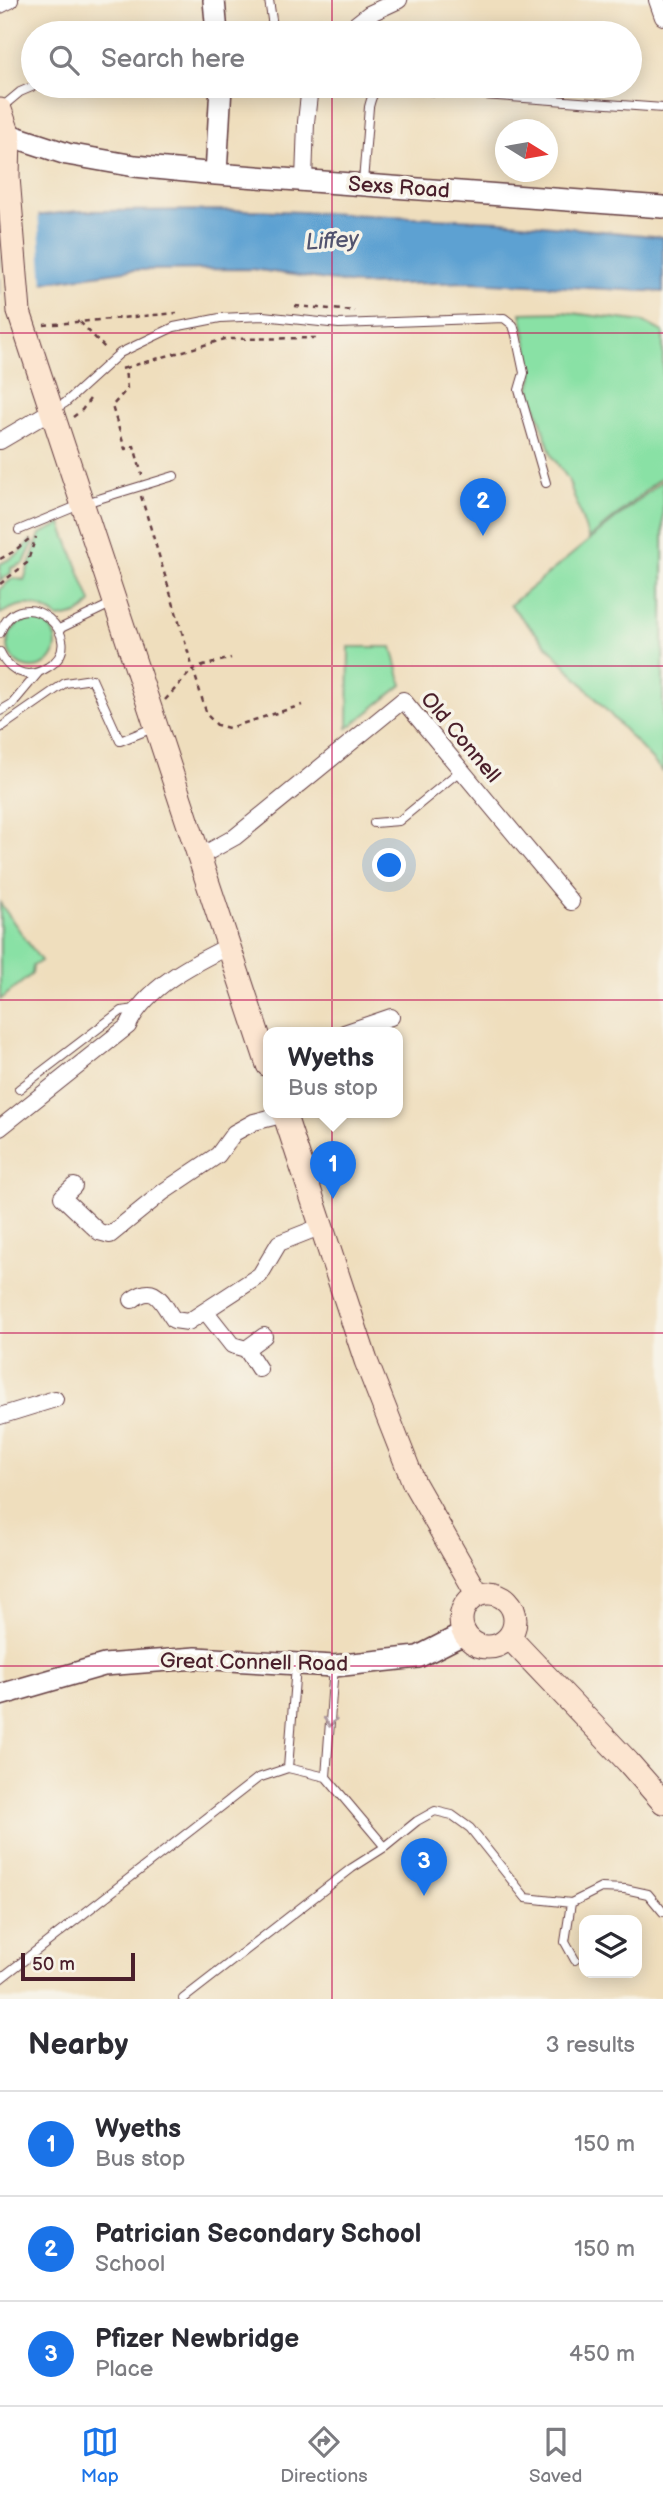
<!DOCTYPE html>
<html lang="en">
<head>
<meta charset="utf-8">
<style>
	:root { --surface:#fff; --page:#f7f7f7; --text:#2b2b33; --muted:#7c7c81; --line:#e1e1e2; --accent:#1a73e8 }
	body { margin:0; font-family:"Balsamiq Sans",sans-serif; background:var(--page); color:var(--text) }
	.controls { position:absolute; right:21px; bottom:21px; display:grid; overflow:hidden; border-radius:14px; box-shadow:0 4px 18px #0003 }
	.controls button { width:63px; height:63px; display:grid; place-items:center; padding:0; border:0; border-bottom:2px solid var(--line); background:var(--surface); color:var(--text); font:35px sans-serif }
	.compass { position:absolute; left:495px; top:119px; width:63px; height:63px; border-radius:50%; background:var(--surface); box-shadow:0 4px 18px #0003; rotate:101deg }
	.scale { position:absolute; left:21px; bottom:18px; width:114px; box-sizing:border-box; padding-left:7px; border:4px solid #4a1f2b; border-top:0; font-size:19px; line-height:24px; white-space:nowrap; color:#4a1f2b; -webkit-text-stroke:5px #f7f3e8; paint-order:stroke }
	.you { position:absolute; left:390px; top:866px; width:24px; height:24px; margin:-18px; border:5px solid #fff; border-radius:50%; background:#1a73e8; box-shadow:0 0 0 10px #1a73e833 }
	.badge { display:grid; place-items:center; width:46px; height:46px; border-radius:50%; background:var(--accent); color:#fff; font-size:23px; font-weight:700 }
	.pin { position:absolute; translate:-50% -58px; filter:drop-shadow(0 2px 4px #0008) }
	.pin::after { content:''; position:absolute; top:37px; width:24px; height:21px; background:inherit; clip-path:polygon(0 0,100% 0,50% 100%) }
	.popup { position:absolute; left:263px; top:1027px; width:140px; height:91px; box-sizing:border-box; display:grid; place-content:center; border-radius:14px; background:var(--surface); filter:drop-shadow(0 2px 5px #0005); font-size:23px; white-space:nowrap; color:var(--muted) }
	.popup b { font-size:26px; color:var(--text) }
	.popup::after { content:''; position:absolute; left:50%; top:100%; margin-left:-14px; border:14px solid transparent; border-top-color:var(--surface) }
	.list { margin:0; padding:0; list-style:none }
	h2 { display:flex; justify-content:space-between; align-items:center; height:91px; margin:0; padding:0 28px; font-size:30px }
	h2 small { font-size:23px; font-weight:400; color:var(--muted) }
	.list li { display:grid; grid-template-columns:46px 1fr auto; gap:21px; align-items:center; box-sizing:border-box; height:105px; padding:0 28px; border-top:2px solid var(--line) }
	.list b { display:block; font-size:26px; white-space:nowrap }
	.list p { margin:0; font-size:23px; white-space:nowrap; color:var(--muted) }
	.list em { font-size:23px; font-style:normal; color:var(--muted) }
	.icon { flex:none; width:38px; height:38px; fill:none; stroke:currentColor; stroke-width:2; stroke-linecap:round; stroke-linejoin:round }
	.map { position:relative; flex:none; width:663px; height:1999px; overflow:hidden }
	.search { position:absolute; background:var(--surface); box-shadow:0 4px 18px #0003; left:21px; right:21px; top:21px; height:77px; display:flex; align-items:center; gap:18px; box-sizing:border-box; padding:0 24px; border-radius:38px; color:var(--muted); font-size:26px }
	.sheet { height:406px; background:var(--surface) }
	nav { display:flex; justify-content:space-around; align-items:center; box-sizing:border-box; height:98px; border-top:2px solid var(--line); background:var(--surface); font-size:19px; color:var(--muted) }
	nav a { display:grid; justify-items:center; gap:4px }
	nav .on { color:var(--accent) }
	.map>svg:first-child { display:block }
</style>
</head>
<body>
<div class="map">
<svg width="663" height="1999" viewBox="0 0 663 1999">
	<rect width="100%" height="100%" fill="#f7f3e8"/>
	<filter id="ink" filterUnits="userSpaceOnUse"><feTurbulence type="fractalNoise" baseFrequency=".0143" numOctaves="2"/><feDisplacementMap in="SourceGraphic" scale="14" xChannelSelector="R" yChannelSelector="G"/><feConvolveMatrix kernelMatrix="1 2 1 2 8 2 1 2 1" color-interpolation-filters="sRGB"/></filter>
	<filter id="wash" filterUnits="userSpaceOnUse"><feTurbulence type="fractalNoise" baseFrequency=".00686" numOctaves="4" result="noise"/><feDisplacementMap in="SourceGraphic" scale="28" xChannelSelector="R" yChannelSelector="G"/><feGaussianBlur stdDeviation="1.57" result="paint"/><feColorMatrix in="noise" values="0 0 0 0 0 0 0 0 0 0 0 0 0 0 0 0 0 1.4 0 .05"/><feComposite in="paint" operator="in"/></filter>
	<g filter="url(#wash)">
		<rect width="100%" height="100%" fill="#efdebd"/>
		<!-- green -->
		<path fill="#89e1a5" stroke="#6a8068" stroke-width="2" d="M563,312L644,322L663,332V476L589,539L568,479L552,456L530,388L533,375L521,313Z
			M663,480V772L510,605Z
			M61,524L91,602C84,614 72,616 59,618C36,602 24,600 0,614V589L13,578L24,580L40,534Z
			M31,540L33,543L24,563L11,568V573L0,581V564L19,554Z
			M8 644a24 24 0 1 1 48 0a24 24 0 1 1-48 0Z
			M349,647H392L402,685L348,728Z
			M0,903L41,961L33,966L32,974L0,1000Z"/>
		<!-- water -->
		<path fill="#5da1d2" stroke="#54607e" stroke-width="2" d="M257,210L501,221L663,237V292L471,282L361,285L252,269L131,270L53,281L0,293V220L78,211Z"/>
		<!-- pier -->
		<path fill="#efdebd" d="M38,212L43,287L0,296V216Z"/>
	</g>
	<g filter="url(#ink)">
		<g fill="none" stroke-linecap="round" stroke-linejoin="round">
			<defs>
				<path id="service" d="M269,0L274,33
					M2,107L20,92L34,86
					M363,182L369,107C372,95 373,90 386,88L663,108
					M53,410L65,403L120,353L174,327L220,318L263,316L339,324L504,318L513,325L516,335L524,373L519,390L546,483
					M19,530L82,504L174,476
					M59,629L113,603
					M0,633C21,576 93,640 48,667C42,671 36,674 28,674C15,673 5,663 0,652
					M0,711L12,704L38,673
					M0,728L65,683L92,679L120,741L153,728
					M374,823L399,821L461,770
					M19,1089L121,1011L136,1009
					M288,1768L296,1666
					M326,1777L334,1666
					M571,1903L565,1942L575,1960
					M0,1979L258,1778L288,1768L326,1777L385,1847L417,1821L435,1811L452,1815L470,1828L526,1898L571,1903L601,1888L625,1889L648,1894L663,1912
					M183,1999L352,1868L385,1847"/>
				<path id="minor" d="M657,0L663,17
					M0,5L10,0
					M345,33L369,14L399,0
					M304,180L306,122L310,86
					M0,441L51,411
					M199,857L235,837L403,700L571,902
					M344,1033L391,1017
					M0,1128L128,1026C145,988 192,964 229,946
					M74,1186L62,1197L99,1232L110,1235L163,1192L218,1155L234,1133L254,1122L285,1114
					M132,1300C156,1282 161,1302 174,1320L188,1322L260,1275L279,1243L322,1226
					M206,1312L232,1345L246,1349L259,1369
					M246,1349L264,1336
					M0,1416L55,1399"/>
				<path id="tertiary" d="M214,0L217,33
					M9,135L67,154L135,166L216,174L663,207
					M216,174L221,86
					M0,1695L104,1665L196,1658L334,1666L418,1657L465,1633"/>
				<path id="secondary" d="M0,110L9,135L8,177L19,312L268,1065
					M284,1113L366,1361L414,1483L478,1595
					M461 1620a27 27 0 1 1 54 0a27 27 0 1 1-54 0Z
					M509,1637L628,1762L663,1802"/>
			</defs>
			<!-- service casing -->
			<use href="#service" stroke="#633c41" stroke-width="10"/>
			<!-- minor casing -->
			<use href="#minor" stroke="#633c41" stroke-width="18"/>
			<!-- tertiary casing -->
			<use href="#tertiary" stroke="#633c41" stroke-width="24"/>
			<!-- secondary casing -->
			<use href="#secondary" stroke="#633c41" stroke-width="25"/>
			<!-- path -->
			<path stroke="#633c41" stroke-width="2.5" stroke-dasharray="5 5" stroke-linecap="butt" d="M295,306L355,311
				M80,322L107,350
				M44,325L177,313
				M125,368L225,339L318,338
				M121,369L125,368L127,389L112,406L125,449L134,446L142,475
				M73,417L82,410L92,396
				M141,496L207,715L217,725L229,728L302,705
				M0,559L13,552L29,539
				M0,584L27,563L36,537
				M165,700L193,669L231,658"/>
			<!-- service -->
			<use href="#service" stroke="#fff" stroke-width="8"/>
			<!-- minor -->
			<use href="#minor" stroke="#fff" stroke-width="16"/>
			<!-- tertiary -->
			<use href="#tertiary" stroke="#fff" stroke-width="21"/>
			<!-- secondary -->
			<use href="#secondary" stroke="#fce5d0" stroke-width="23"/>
		</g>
		<!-- one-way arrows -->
		<defs><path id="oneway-chevron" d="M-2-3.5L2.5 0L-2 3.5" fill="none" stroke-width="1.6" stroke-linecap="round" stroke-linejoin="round" transform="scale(1.75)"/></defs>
		<use stroke="#ae9aa0" href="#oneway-chevron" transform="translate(330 1722) rotate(94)"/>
	</g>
	<!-- grid -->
	<path fill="none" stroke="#c2185b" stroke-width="2" stroke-opacity="0.55" d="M332,0V33M332,86V1999M0,333H663M0,666H663M0,1000H663M0,1333H663M0,1666H663"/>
	<g text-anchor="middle" stroke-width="7" stroke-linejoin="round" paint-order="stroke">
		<!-- street labels -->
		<g font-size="21" fill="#4a1f2b" stroke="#f7f3e8">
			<text transform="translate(399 187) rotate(4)" y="7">Sexs Road</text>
			<text transform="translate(461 737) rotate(50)" y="7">Old Connell</text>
			<text transform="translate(254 1662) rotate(1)" y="7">Great Connell Road</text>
		</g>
		<!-- water labels -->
		<g font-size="23" font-style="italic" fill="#52536e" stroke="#f7f3e8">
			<text transform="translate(332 240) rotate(-4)" y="8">Liffey</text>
		</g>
	</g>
</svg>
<div class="controls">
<button><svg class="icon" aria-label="layers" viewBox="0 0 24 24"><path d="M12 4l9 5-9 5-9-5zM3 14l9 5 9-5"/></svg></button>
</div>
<svg class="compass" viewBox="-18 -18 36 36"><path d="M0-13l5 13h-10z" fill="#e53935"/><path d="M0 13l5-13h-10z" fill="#7c7c81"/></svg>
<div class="scale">50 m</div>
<div class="you"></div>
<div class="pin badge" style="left:333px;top:1199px">1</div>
<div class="popup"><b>Wyeths</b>Bus stop</div>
<div class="pin badge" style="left:483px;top:536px">2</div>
<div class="pin badge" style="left:424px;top:1896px">3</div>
<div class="search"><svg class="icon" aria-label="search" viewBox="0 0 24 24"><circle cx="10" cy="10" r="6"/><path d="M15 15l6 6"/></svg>Search here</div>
</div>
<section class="sheet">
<h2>Nearby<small>3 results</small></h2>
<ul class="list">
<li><span class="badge">1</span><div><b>Wyeths</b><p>Bus stop</p></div><em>150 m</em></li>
<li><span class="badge">2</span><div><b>Patrician Secondary School</b><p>School</p></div><em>150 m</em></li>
<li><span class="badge">3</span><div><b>Pfizer Newbridge</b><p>Place</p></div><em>450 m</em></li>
</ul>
</section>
<nav>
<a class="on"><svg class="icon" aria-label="map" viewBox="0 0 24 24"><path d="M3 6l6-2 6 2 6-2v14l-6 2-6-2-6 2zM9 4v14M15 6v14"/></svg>Map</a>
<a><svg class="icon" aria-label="directions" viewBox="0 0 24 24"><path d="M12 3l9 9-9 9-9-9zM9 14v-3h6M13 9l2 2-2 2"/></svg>Directions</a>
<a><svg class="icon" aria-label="saved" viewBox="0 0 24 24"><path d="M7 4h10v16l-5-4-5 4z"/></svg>Saved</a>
</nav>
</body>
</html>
